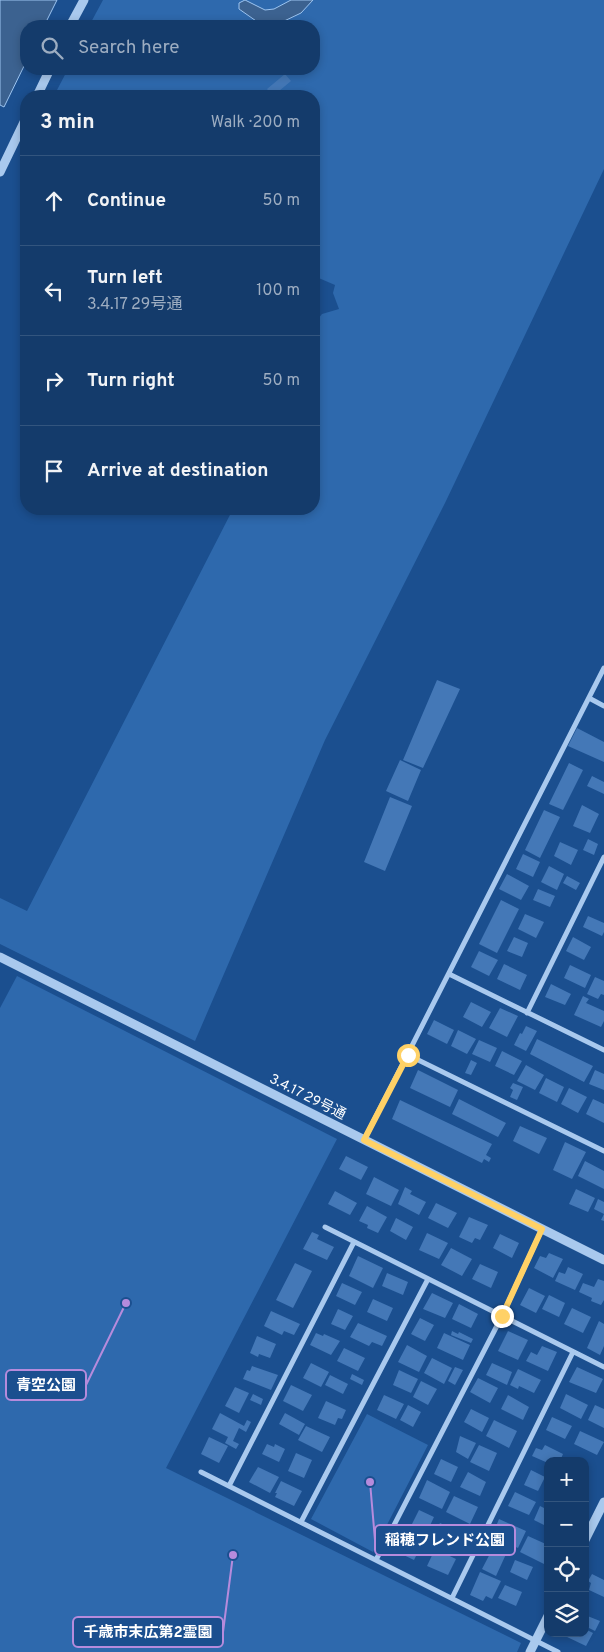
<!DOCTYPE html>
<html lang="en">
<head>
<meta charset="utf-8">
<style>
	:root { --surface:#143b6b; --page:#1d4271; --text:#f1f3f6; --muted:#9dadc1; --line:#33557e }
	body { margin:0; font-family:Overpass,"Noto Sans JP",sans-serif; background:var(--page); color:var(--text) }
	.controls { position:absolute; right:15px; bottom:15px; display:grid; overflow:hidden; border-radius:10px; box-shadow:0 2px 8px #0003 }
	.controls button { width:45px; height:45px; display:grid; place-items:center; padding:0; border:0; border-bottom:1px solid var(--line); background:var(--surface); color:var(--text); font:25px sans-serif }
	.stop { position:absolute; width:15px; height:15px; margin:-11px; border:4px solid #ffd166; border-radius:50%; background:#fff }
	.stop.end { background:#ffd166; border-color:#fff; box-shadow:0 1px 5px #0008 }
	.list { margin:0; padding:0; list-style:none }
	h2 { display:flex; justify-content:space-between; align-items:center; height:65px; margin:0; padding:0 20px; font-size:21px }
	h2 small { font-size:16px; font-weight:400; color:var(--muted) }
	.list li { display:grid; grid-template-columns:32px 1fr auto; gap:15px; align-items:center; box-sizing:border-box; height:90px; padding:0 20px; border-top:1px solid var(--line) }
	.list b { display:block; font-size:19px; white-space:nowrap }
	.list p { margin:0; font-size:16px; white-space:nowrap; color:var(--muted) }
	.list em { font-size:16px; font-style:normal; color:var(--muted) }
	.icon { flex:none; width:28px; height:28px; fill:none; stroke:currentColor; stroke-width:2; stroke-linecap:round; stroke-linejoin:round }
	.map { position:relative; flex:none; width:604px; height:1652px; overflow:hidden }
	.search { position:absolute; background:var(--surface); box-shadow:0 2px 8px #0003; left:20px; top:20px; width:300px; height:55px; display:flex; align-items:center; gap:12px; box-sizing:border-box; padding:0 18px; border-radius:20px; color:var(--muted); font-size:19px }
	.panel { position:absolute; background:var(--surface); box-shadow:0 2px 8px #0003; left:20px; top:90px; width:300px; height:425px; border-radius:20px }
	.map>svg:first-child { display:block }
</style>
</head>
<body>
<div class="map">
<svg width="604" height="1652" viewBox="0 0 604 1652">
	<rect width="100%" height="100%" fill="#1b4f8f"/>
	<!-- green -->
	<path fill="#2e69ad" d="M103,0H604V169L445,503L325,740L195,1041L0,944V898L27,911L233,509H314V324L322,314L339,309L333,293L335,285L314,276V96H51L55,90H57L68,69H314V26H89Z
		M17,976L337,1139L166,1468L521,1643L517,1652H0V1008Z
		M367,1414L428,1445L373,1552L311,1519Z"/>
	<!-- water -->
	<path fill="#3c6290" stroke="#9cc4f0" d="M0,0H57L44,26H26V62L4,107L0,105Z
		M245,0L265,10L274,9L291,0H313L301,13L280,23H259L239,9V3Z"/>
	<!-- building -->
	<path fill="#4478b7" d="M285,74L291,81L273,96L267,89Z
		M437,680L460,689L423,768L403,760Z
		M577,728L604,742V762L568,746Z
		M400,760L421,770L408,801L386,791Z
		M569,763L583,770L563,810L549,804Z
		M592,776L604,782V794L587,786Z
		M390,797L412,806L385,871L364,862Z
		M582,805L599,814L590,833L573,826Z
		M544,810L560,817L540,858L525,850Z
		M588,839L598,844L594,855L583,850Z
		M560,842L578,850L571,865L554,856Z
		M523,854L540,862L533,877L516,869Z
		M549,866L564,874L557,890L541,882Z
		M507,874L529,886L521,900L499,889Z
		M567,876L580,883L576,890L563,883Z
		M538,889L555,896L550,907L533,900Z
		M501,900L519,909L497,953L479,944Z
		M525,914L544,922L536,938L518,929Z
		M588,916L604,923V932L602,936L583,927Z
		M514,937L528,943L522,957L507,951Z
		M573,937L591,947L584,960L566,951Z
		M479,951L498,960L489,976L471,967Z
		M504,964L527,975L520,990L497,979Z
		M570,965L591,975L585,988L564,978Z
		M595,977L604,981V995L601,994L598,999L587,994Z
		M551,984L571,994L565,1005L545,997Z
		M583,996L589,999L586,1003L604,1011V1021L601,1027L574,1015Z
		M471,1002L491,1012L482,1027L463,1017Z
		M500,1008L518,1016L507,1037L489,1028Z
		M434,1020L454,1030L447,1044L427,1034Z
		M526,1026L537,1031L526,1051L514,1045L520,1033L522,1034Z
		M458,1030L476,1039L467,1054L451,1046Z
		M537,1039L593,1066L584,1082L530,1054Z
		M479,1040L497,1048L490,1062L472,1054Z
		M502,1051L522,1061L514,1075L495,1066Z
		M471,1060L477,1063L471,1075L465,1073Z
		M526,1065L544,1075L535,1090L517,1081Z
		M418,1070L458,1090L450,1107L410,1088Z
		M595,1070L604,1074V1090L589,1084Z
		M546,1078L564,1087L557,1102L539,1093Z
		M513,1083L523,1087L517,1100L510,1097L513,1090L510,1088Z
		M569,1088L587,1097L578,1113L561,1104Z
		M459,1099L506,1123L498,1137L452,1114Z
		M593,1099L604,1104V1123L586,1114Z
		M400,1100L492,1144L486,1155L491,1158L489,1162L484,1159L482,1163L392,1119Z
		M520,1126L547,1138L539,1154L513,1141Z
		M565,1142L586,1152L572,1179L553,1170Z
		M346,1156L368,1167L361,1180L339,1169Z
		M585,1161L604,1171V1189L578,1176Z
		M374,1177L399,1190L391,1206L366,1194Z
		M405,1187L412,1191L410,1194L426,1202L419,1215L398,1204Z
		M576,1189L595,1198L588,1212L569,1204Z
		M335,1191L357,1203L350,1215L328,1204Z
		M598,1199L604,1202V1221L601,1220L604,1214L594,1209Z
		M436,1203L457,1213L448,1228L428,1218Z
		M367,1206L387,1217L378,1233L367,1228L368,1225L359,1221Z
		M469,1217L488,1225L480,1240L475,1238L472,1243L459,1237Z
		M396,1218L413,1227L406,1240L390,1231Z
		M312,1232L319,1235L317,1239L334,1247L327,1260L303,1249Z
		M427,1233L448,1243L439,1259L419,1250Z
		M500,1234L519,1243L512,1258L493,1248Z
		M451,1248L472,1259L462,1276L441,1265Z
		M549,1253L563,1259L553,1278L534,1268L540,1256L546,1258Z
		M358,1256L383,1268L373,1288L349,1276Z
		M295,1263L312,1271L293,1308L276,1300Z
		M480,1264L498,1272L491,1288L472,1279Z
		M568,1267L583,1274L575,1290L555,1281L559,1272L565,1274Z
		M387,1273L408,1282L403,1295L382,1286Z
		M598,1279L604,1281V1300L601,1305L591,1301L592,1298L579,1292L583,1283L594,1287Z
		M342,1283L362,1292L355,1305L336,1296Z
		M529,1288L545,1296L536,1313L520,1305Z
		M432,1293L453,1303L445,1318L423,1309Z
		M549,1295L565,1303L559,1317L542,1309Z
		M373,1299L393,1308L387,1321L367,1312Z
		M459,1304L478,1314L471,1328L452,1319Z
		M572,1308L591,1317L583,1333L564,1324Z
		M338,1309L353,1316L345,1330L331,1324Z
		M271,1311L300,1324L294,1335L284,1331L282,1335L264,1326Z
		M420,1318L434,1325L425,1341L411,1334Z
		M599,1321L604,1324V1346L600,1355L587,1348Z
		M358,1323L387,1336L382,1346L372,1342L369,1346L350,1337Z
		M452,1331L458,1334L459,1332L473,1339L471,1343L451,1335Z
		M508,1331L528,1340L518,1360L498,1351Z
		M316,1333L323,1336L324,1334L340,1341L331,1355L310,1345Z
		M444,1333L470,1345L463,1360L437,1348Z
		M257,1336L276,1344L270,1358L259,1354L258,1357L250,1353Z
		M407,1345L427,1356L419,1372L398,1362Z
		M542,1346L557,1352L548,1371L526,1361L531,1352L537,1355Z
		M344,1348L365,1358L358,1371L337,1361Z
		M432,1358L452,1368L444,1384L424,1373Z
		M311,1363L329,1372L321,1387L303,1378Z
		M492,1363L512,1372L507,1385L486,1375Z
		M252,1366L278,1375L271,1390L243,1379L247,1370L250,1371Z
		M455,1367L463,1370L455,1385L448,1381Z
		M577,1367L603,1379L596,1393L569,1382Z
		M518,1369L541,1380L534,1393L519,1386L518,1389L510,1385Z
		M399,1370L418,1379L411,1393L393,1385Z
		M352,1374L364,1380L362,1385L350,1379Z
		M330,1375L348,1384L343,1394L325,1385Z
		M478,1378L498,1388L490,1403L470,1392Z
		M421,1381L437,1389L428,1405L413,1397Z
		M291,1385L312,1395L303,1411L283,1401Z
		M235,1387L249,1393L239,1413L225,1406Z
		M253,1394L263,1399L261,1405L250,1400Z
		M566,1394L588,1405L581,1419L560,1408Z
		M384,1395L404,1404L396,1419L377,1410Z
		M508,1395L529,1407L523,1420L501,1409Z
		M326,1401L346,1410L342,1419L338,1418L335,1425L318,1418Z
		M408,1405L421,1412L413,1427L400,1420Z
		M595,1405L604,1409V1428L588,1420Z
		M471,1409L489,1418L482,1432L464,1422Z
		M220,1413L244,1426L247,1420L251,1422L246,1432L239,1428L233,1441L239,1444L236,1449L225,1443L228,1437L212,1429Z
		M285,1413L305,1424L299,1435L279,1424Z
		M552,1417L572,1426L565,1439L546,1430Z
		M494,1420L517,1431L509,1448L486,1436Z
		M306,1426L330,1437L322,1452L298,1440Z
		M580,1431L604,1442L597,1455L574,1444Z
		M460,1436L476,1443L468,1459L456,1452Z
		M209,1437L228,1446L219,1463L201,1454Z
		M267,1444L274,1447L275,1444L285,1449L279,1462L262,1454Z
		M479,1445L497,1453L489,1471L470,1462Z
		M545,1445L563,1454L560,1461H548V1463L532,1456L536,1448L542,1450Z
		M296,1453L312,1460L304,1478L288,1471Z
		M441,1459L458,1467L451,1482L434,1474Z
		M258,1467L279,1477L270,1493L249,1482Z
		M531,1470L545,1477L538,1491L524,1485Z
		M468,1472L486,1482L480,1496L460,1487Z
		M427,1480L450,1492L442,1509L419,1498Z
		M281,1481L302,1491L294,1506L275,1497L277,1493H275Z
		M515,1492L536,1502L529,1515L508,1506Z
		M454,1496L478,1507L470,1524L446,1512Z
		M540,1506L548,1510V1527L534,1520Z
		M419,1510L434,1517L426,1534L411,1526Z
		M499,1519L526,1531L518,1548L492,1536Z
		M440,1523L465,1535L458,1549L433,1537Z
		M400,1531L423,1542L414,1560L391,1549Z
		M528,1536L548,1545V1560L546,1565L520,1552Z
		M494,1546L507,1552L496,1576L482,1569Z
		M435,1549L456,1559L448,1575L427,1566Z
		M515,1560L533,1567L527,1580L510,1572Z
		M480,1572L501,1581L492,1599L486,1596L483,1601L470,1595Z
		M592,1574L604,1580V1597L589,1590L591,1583L588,1581Z
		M505,1585L522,1592L516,1606L498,1598Z
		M585,1615L600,1621L595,1631L585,1626Z
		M585,1629L593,1633L586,1646L565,1636L567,1633H585Z"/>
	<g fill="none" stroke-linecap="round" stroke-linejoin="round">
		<!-- minor -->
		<path stroke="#a9c9ee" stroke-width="5" d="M589,698L604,706
			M449,974L604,1050
			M527,1013L604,857
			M408,1055L604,1151
			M364,1140L604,668
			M325,1227L604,1367
			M201,1472L558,1652
			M229,1486L354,1242
			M301,1522L428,1279
			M376,1560L502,1316L542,1229
			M452,1598L573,1352"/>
		<!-- tertiary -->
		<path stroke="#a9c9ee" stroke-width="9" d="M70,26L84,0
			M37,96L50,69
			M0,172L26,118
			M0,957L604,1260
			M585,1540L604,1502
			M530,1652L548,1616"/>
	</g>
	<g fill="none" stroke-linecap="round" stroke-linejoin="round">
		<!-- route -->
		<path stroke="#ffd166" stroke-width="6" d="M408,1055L364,1140L542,1229L502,1316"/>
	</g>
	<g text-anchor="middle" stroke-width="4" stroke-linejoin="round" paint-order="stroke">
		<!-- street labels -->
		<g font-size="14" fill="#fff" stroke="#1b4f8f">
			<text transform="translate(308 1096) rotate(27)" y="5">3.4.17 29号通</text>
		</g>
	</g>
	<!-- callouts -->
	<path fill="none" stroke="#b68bdc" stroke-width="2" d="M126 1303L86 1385M370 1482L375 1540M233 1555L223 1632"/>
	<g fill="#b68bdc" stroke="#1b4f8f" stroke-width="2">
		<circle cx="126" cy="1303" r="5"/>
		<circle cx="370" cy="1482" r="5"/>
		<circle cx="233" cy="1555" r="5"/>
	</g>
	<g fill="#1b4f8f" stroke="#b68bdc" stroke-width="2">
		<rect x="6" y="1370" width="80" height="30" rx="5"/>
		<rect x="375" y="1525" width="140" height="30" rx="5"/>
		<rect x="73" y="1617" width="150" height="30" rx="5"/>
	</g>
	<g font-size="15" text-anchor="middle" font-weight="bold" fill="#fff">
		<text x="46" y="1390">青空公園</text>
		<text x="445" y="1545">稲穂フレンド公園</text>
		<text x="148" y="1637">千歳市末広第2霊園</text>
	</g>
</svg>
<div class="controls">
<button>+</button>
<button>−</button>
<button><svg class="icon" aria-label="locate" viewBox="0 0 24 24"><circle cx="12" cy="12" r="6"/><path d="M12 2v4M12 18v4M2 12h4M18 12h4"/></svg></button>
<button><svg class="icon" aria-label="layers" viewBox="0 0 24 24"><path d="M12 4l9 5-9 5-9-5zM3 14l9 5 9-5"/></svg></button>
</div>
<div class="stop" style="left:408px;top:1055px"></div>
<div class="stop end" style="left:502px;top:1316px"></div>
<div class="search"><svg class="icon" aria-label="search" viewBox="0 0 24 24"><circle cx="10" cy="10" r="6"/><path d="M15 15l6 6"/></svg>Search here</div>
<section class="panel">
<h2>3 min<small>Walk · 200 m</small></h2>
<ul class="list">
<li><svg class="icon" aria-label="ahead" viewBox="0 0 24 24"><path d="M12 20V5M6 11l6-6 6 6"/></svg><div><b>Continue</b></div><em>50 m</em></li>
<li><svg class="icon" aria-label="left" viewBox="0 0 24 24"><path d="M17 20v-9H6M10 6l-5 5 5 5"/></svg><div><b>Turn left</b><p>3.4.17 29号通</p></div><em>100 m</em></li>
<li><svg class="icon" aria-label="right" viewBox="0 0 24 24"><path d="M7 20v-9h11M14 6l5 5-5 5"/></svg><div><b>Turn right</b></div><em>50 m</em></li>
<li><svg class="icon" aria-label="arrive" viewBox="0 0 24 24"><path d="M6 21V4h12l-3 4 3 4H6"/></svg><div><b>Arrive at destination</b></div></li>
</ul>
</section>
</div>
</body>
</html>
